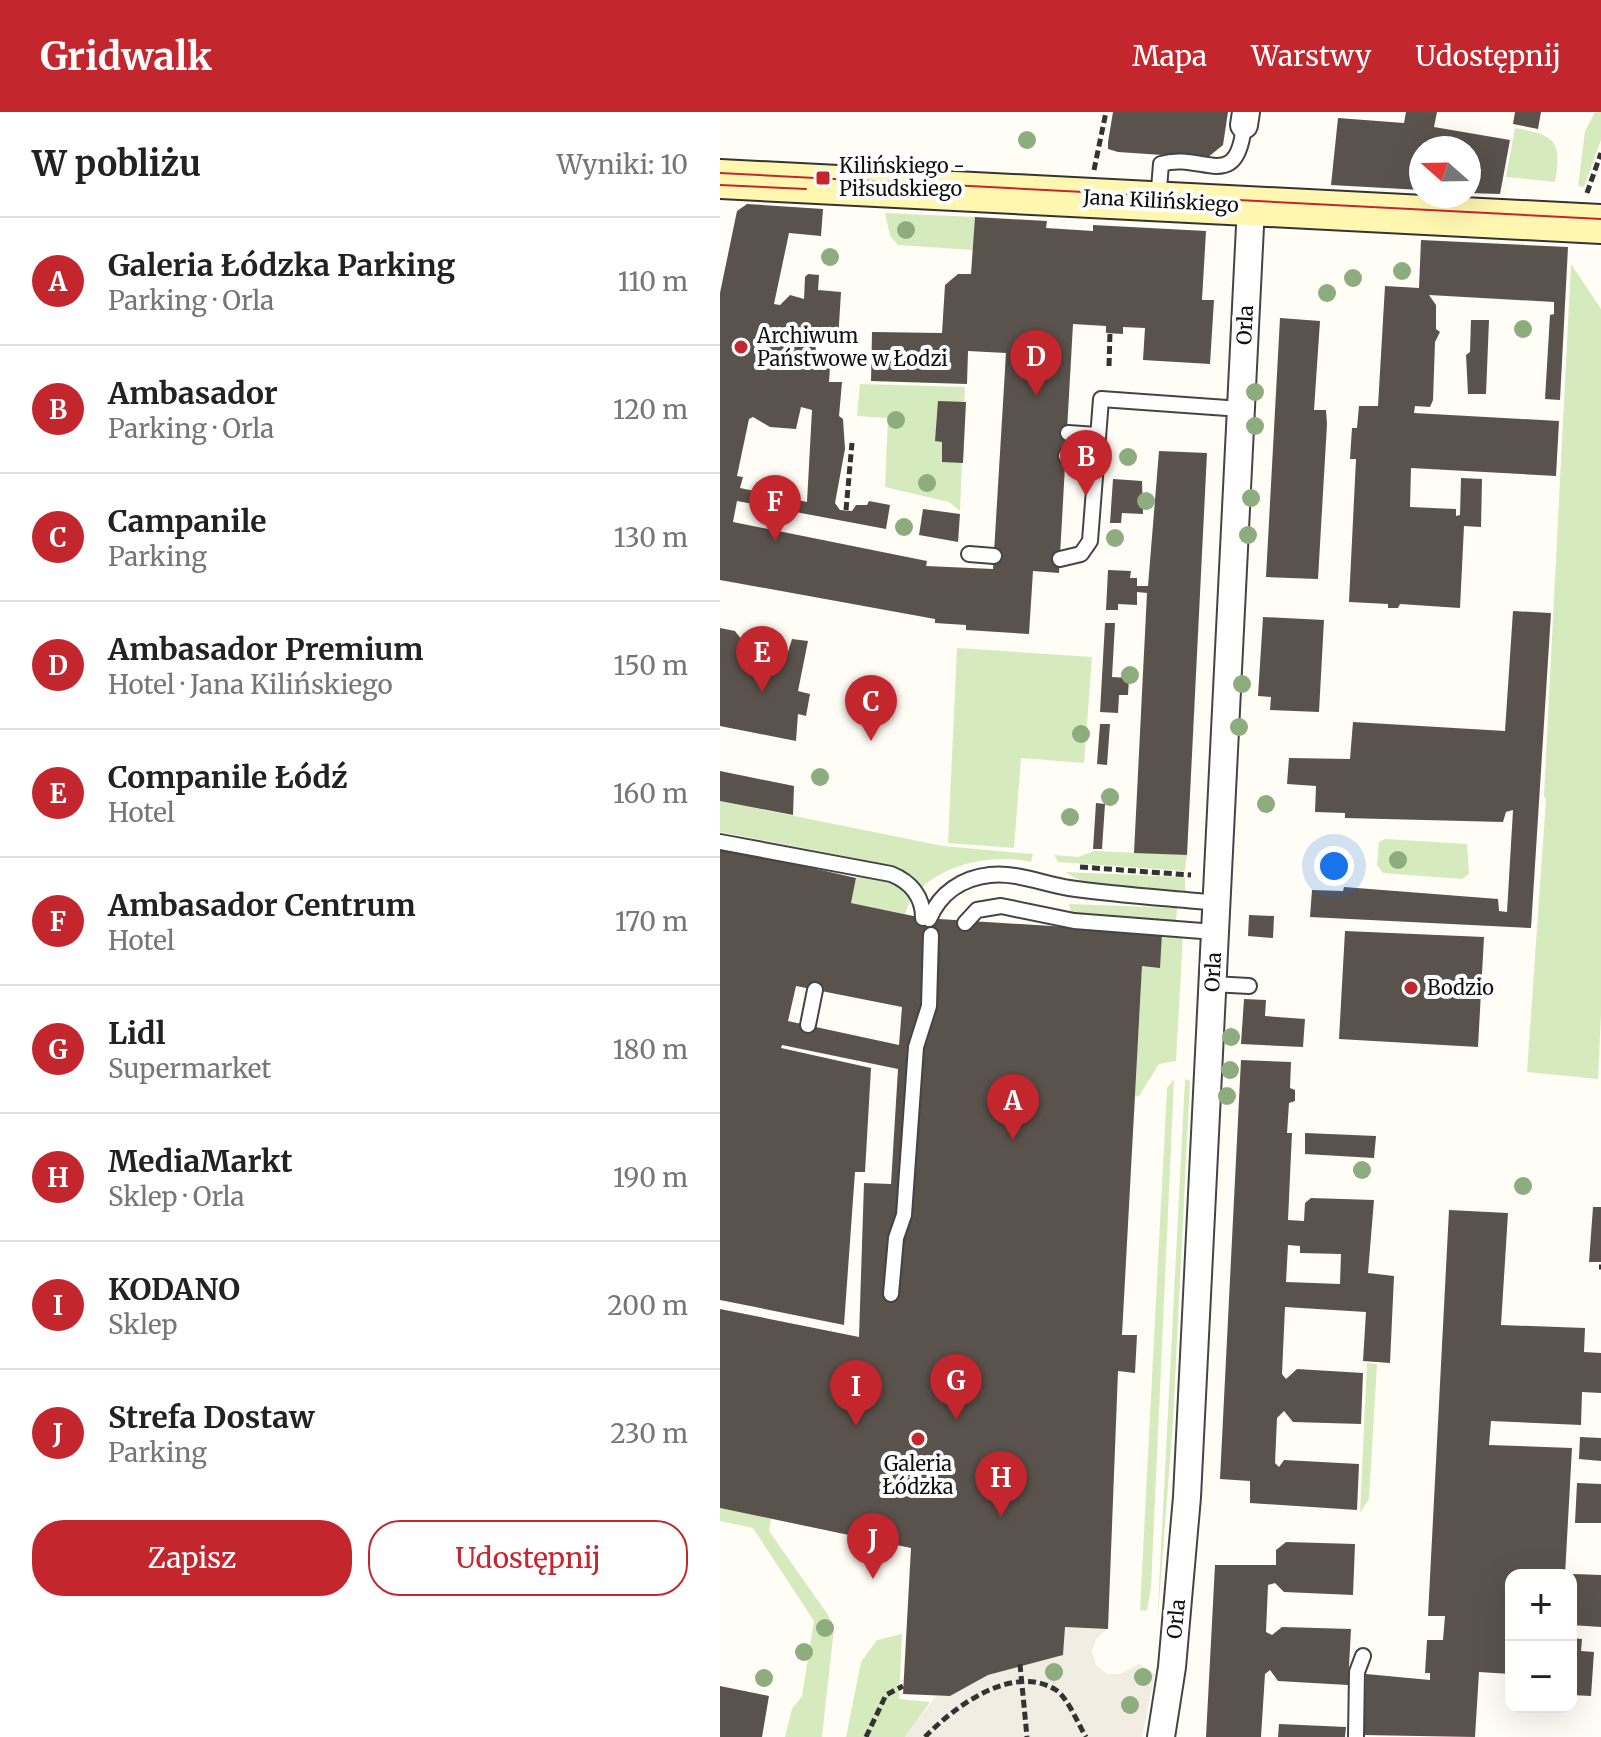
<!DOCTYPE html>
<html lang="pl">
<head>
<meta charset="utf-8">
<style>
	:root { --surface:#fff; --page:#f2f2f2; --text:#222; --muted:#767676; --line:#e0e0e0; --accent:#c4262e }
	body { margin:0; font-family:Merriweather,serif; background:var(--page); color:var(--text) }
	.controls { position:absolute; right:24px; bottom:24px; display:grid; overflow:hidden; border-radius:16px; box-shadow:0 8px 32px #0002 }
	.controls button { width:72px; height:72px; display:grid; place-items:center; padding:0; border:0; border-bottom:2px solid var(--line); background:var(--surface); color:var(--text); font:40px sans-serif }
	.compass { position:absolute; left:689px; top:24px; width:72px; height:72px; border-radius:50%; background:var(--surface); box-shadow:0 8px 32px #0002; rotate:290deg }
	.you { position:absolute; left:614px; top:754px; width:28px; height:28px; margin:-20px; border:6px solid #fff; border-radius:50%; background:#1a73e8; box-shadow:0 0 0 12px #1a73e833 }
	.badge { display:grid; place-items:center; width:52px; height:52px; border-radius:50%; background:var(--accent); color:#fff; font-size:26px; font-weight:700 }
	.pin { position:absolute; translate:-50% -66px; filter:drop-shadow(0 2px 4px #0008) }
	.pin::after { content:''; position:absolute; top:42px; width:28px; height:24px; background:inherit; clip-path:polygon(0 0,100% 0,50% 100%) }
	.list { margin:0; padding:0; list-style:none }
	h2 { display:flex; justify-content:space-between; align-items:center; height:104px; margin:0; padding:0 32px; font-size:34px }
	h2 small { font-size:26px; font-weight:400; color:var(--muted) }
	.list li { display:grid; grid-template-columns:52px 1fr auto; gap:24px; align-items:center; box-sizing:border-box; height:128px; padding:0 32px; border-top:2px solid var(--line) }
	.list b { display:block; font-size:30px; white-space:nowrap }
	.list p { margin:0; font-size:26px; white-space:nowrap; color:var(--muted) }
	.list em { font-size:26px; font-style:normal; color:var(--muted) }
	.actions { display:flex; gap:16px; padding:24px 32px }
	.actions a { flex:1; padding:18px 0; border:2px solid var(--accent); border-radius:32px; text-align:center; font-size:28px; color:var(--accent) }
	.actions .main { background:var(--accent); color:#fff }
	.map { position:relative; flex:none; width:881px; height:1625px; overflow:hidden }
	header { display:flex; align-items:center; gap:48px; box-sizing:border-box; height:112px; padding:0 40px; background:var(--accent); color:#fff }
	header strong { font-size:38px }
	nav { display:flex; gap:44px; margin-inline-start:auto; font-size:28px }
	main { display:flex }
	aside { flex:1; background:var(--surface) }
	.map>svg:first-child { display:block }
</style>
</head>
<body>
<header>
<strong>Gridwalk</strong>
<nav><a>Mapa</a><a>Warstwy</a><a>Udostępnij</a></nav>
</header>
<main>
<aside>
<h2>W pobliżu<small>Wyniki: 10</small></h2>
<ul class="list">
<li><span class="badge">A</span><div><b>Galeria Łódzka Parking</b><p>Parking · Orla</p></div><em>110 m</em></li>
<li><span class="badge">B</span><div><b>Ambasador</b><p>Parking · Orla</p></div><em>120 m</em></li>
<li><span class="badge">C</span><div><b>Campanile</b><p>Parking</p></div><em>130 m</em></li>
<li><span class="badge">D</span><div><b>Ambasador Premium</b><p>Hotel · Jana Kilińskiego</p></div><em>150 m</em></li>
<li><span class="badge">E</span><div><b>Companile Łódź</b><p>Hotel</p></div><em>160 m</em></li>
<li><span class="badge">F</span><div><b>Ambasador Centrum</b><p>Hotel</p></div><em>170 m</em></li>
<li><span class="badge">G</span><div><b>Lidl</b><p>Supermarket</p></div><em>180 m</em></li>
<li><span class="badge">H</span><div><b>MediaMarkt</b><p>Sklep · Orla</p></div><em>190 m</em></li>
<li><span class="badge">I</span><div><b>KODANO</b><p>Sklep</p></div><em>200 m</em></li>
<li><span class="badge">J</span><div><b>Strefa Dostaw</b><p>Parking</p></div><em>230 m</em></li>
</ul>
<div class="actions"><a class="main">Zapisz</a><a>Udostępnij</a></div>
</aside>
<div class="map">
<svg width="881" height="1625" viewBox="0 0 881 1625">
	<rect width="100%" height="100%" fill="#fffdf5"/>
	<!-- green -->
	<path fill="#d5ebbd" d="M875,0H881V28L864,75L858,74L865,19Z
		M795,16C836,23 842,29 835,70L786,65Z
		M165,101L255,105L253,138L178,133L170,124Z
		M851,152L881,197V901L878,967L807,960L826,687L824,684Z
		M140,272L245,275L240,399L229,390L165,375L168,306L137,304Z
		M237,536L372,545L364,651L301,646L294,736L228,731Z
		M0,689L223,734L313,742L311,750C269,740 200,755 185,802L131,791L140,747L0,720Z
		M665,727L747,732L749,762L742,767L663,761L657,753L659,730Z
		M374,739L467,743L465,759L338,750L334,743L358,745Z
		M345,760L465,765V781L361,769Z
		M349,792L457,796L456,809L366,805L351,800Z
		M442,821L463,823L456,949L439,952L419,984L415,985L422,854Z
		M454,967L431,1475L427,1499L420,1498L447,976Z
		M465,967L470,969L453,1309L437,1515Z
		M647,1251L657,1252L649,1387L640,1401Z
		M0,1396L51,1407L49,1419L108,1503L114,1516L102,1625H65L72,1597L82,1584L94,1509L33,1416L0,1409Z
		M182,1522L179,1587L210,1590L185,1625H126L141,1550L157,1528Z"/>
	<!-- plaza -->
	<path fill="#f1ede2" d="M345,1515L388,1517L376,1527L372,1539L376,1553L387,1562H400L419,1552L435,1562L422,1625H185L216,1584H230L268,1563L343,1543Z"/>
	<!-- building -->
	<path fill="#5a524d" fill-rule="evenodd" d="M393,0H508L503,33L487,46L398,40L388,37V30Z
		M686,0H717L714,15L790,28L780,82L749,81V36H701V78L611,73L618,6L684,11Z
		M795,0H821L818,17L793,12Z
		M27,92L103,97L101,124L69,121L54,192L60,193L70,183L84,187L85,165L88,162L99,163L98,178L121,180L118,229L96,228L95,253L110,255L109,270H122L119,304L123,307L125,337L115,391L120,398L132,399L136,393H147L149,389L170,393L166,417L17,389L13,410L207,449L206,454L273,457L286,241L248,239L247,272L151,269L152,220L222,221L225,173L238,162H251L255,105L327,109L326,116L373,119V113L486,119L482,188H494L490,252L423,248L425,216L403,215V222L386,221V214L353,212L339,461L313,459L309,522L246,518V513L215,511V507L0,468V181L17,99ZM81,295L92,298L87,390L20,376L23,365L17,364L29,307L33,305L50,315L76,317Z
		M701,128L848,135L840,288L825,287L830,203L834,202V190L709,183L716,193V217L720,220L715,230L713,288L710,295L695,294L694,301L839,309L836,364L691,356L690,395L736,397V404L740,403L741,366L762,367L761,415L744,414L740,496L680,492L678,496H668V492L629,490L636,347H630L632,316H637L639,294H658L665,174L699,176Z
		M560,206L600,209L594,298H606L607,312L598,467L546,465Z
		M751,208H769L766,282H748L746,243L750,240Z
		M218,289L246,290L243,351L222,350V330L215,329Z
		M439,339L487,341L467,743L414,741L427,481L417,480V493L398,492V498H386L388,458L411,459L410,466H417V474H428Z
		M393,367L422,369L423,402L402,401L401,411H390Z
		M203,397L240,402L238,430L199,423Z
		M793,499L831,501L811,816L590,805L592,778L623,779L624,775L778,787L779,799L787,800L793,698L786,700L783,710L625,706V701L595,700L596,674L567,672L569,646L630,647L633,610L785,619Z
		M543,505L604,508L599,600L550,598L551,585L538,584Z
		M385,511H395L392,565L409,566L408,583H399L398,601L380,600Z
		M0,516L15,519L28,536L67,543L72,527L88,529L78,579L90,582L86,604L78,602L76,629L0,614Z
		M380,612H390L387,653L377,652Z
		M0,659L74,674L73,703L0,689Z
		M376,691L385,692L382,737H373Z
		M0,735L136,766L131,791L203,806L442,821L440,856L422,854L402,1223H417L415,1261L398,1259L388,1517L345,1515L343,1543L268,1563L230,1584L183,1582L191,1436L0,1396V1197L139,1225L144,1071L171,1072L178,957L62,933L61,936L151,956L145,1060H135L124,1213L0,1188ZM76,874L182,895L179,933L68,909Z
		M529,803L554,804L553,826L528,824Z
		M625,819L764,825L758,935L619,927Z
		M524,887L546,888L545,904L585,907L583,935L521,932Z
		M521,948L571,950L570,976L575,978V989L569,991L567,1021H572L568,1108L584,1109L585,1091L591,1086L654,1088L648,1161L674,1164L670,1251L643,1249L646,1200L565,1195L562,1262L566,1267L577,1257L643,1261L641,1312L573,1310L564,1299L557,1306L555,1351L559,1355L564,1348L639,1352L637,1398L530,1391V1369L500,1367ZM568,1133L580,1134V1141L621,1142L620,1172L566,1170Z
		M585,1021L656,1024L654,1046L585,1042Z
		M873,1095H881V1150H869Z
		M729,1098L788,1101L781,1213L865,1216L864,1240L881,1241V1281L862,1280L861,1313L771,1309L769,1333L852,1336L845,1463H791V1562L759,1560L755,1625L643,1623L646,1562L710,1568V1561H705L707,1528H723L725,1504H708Z
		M860,1325L881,1326V1349L859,1347Z
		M857,1371L881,1372V1411H855Z
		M566,1430L635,1432L633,1483L564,1480L555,1471L548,1473L546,1520L552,1523L562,1515L631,1517L628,1573L558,1569L550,1558L545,1562L541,1625H486L495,1453H556V1438Z
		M853,1462L881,1463V1515L851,1513Z
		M851,1526L862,1527L861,1539L874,1540L871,1584L851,1583Z
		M0,1574L49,1584L42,1625H0Z
		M559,1612L626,1615L625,1625H558Z"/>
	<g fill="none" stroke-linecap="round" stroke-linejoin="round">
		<defs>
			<path id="lane" d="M438,89L441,52C482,39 517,83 524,13
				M348,321L377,323
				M346,344L375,346
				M249,442L274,444
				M340,447L361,442L370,429L381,287L521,297
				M0,730L171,762C191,770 203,785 203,806
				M209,807C220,781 242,766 270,763C296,760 324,772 349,776C398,783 447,786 497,791
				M245,811L257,798L281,794L354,809L495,820
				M492,872L529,874
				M88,913L95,878
				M171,1182L176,1126L184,1103L196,935L209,894L211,823
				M636,1625L637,1560L643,1544"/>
			<path id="street" d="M524,13L526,0
				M441,1625L452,1555L467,1385L531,94"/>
			<path id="secondary" d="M0,67L881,112"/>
		</defs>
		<!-- lane casing -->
		<use href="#lane" stroke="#444" stroke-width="18"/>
		<!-- street casing -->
		<use href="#street" stroke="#444" stroke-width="30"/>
		<!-- secondary casing -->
		<use href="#secondary" stroke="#333" stroke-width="42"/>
		<!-- path -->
		<path stroke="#333" stroke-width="5" stroke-dasharray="8 4" stroke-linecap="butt" d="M374,58L386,0
			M867,81L881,41
			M389,254L390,221
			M126,398L132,331
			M360,755L471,763
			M879,1155H881
			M300,1552L307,1625
			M146,1625L166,1583L183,1574
			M205,1625C235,1594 293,1551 336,1578C348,1586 358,1612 366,1625"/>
		<!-- lane -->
		<use href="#lane" stroke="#fff" stroke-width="14"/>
		<!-- street -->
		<use href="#street" stroke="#fff" stroke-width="26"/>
		<!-- secondary -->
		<use href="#secondary" stroke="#fff6b0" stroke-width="38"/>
		<!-- tram -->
		<path stroke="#c4262e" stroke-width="2" d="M0,61L881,107
			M0,73L86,77"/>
	</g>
	<!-- trees -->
	<g fill="#8dad7f">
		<circle cx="307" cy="28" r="9"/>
		<circle cx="186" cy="118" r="9"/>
		<circle cx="110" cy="145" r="9"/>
		<circle cx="682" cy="159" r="9"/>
		<circle cx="633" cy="166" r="9"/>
		<circle cx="607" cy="181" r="9"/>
		<circle cx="803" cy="217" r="9"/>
		<circle cx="535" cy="280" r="9"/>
		<circle cx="176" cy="308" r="9"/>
		<circle cx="535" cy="314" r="9"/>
		<circle cx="408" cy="345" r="9"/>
		<circle cx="207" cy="371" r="9"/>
		<circle cx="531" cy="386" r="9"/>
		<circle cx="426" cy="389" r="9"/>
		<circle cx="184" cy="415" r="9"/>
		<circle cx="528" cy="423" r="9"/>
		<circle cx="395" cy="426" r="9"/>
		<circle cx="410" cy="563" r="9"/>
		<circle cx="522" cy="572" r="9"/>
		<circle cx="519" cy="615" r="9"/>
		<circle cx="361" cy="622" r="9"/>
		<circle cx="100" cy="665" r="9"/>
		<circle cx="390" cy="685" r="9"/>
		<circle cx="546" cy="692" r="9"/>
		<circle cx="350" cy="705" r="9"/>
		<circle cx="678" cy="748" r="9"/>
		<circle cx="511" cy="925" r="9"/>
		<circle cx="510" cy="958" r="9"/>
		<circle cx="507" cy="984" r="9"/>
		<circle cx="642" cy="1058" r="9"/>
		<circle cx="803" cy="1074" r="9"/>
		<circle cx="105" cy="1516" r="9"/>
		<circle cx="84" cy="1540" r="9"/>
		<circle cx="334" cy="1560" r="9"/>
		<circle cx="423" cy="1565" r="9"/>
		<circle cx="44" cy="1566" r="9"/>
		<circle cx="410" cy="1593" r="9"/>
	</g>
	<!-- markers -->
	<g fill="#c4262e" stroke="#fff" stroke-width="3">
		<rect x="95" y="58" width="16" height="16" rx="4"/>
		<circle cx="21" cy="235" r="8"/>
		<circle cx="691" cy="876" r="8"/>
		<circle cx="198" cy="1327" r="8"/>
	</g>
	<g text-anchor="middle" stroke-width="8" stroke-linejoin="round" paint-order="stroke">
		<!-- poi labels -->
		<g font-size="20" fill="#111" stroke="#fff" text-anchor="start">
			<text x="119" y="61">Kilińskiego -<tspan x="119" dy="23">Piłsudskiego</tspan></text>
			<text x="37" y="231">Archiwum<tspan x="37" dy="23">Państwowe w Łodzi</tspan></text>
			<text x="707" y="883">Bodzio</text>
			<text x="198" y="1359" text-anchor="middle">Galeria<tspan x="198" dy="23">Łódzka</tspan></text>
		</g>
		<!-- street labels -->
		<g font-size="20" fill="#111" stroke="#fff">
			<text transform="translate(441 89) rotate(3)" y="7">Jana Kilińskiego</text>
			<text transform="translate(525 213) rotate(-87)" y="7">Orla</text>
			<text transform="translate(493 860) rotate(-87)" y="7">Orla</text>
			<text transform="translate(456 1507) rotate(-84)" y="7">Orla</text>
		</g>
	</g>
</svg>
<div class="controls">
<button>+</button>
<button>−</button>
</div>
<svg class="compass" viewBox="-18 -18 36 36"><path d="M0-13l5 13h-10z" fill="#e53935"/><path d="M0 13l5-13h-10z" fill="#767676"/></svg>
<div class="you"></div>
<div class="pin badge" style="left:293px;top:1028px">A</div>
<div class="pin badge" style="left:366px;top:384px">B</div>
<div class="pin badge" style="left:151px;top:629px">C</div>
<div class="pin badge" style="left:316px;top:284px">D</div>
<div class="pin badge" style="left:42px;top:580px">E</div>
<div class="pin badge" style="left:55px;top:429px">F</div>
<div class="pin badge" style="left:236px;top:1308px">G</div>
<div class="pin badge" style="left:281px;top:1405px">H</div>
<div class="pin badge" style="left:136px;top:1314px">I</div>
<div class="pin badge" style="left:153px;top:1467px">J</div>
</div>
</main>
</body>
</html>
